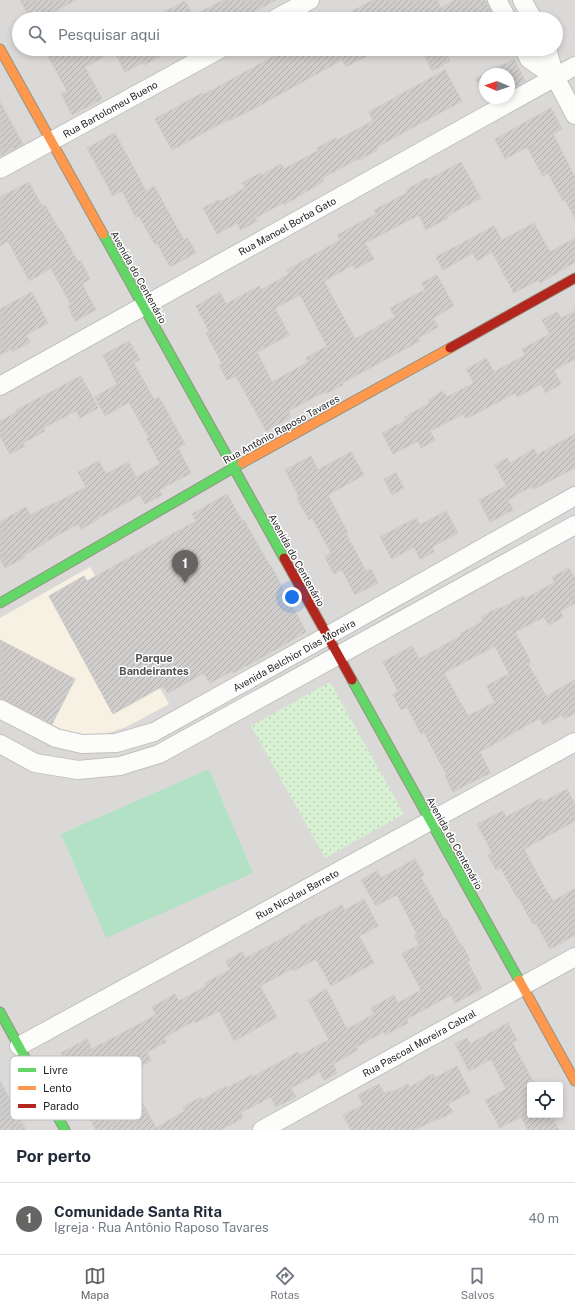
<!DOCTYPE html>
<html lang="pt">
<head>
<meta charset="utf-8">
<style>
	:root { --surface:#fff; --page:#f2f2f3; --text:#1f2937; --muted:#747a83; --line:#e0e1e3; --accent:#666564 }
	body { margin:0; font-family:"Public Sans",sans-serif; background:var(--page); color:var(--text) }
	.controls { position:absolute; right:12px; bottom:12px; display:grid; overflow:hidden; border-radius:4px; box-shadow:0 2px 6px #0003 }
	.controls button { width:36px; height:36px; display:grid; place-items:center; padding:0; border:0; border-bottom:1px solid var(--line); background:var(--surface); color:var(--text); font:20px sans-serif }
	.compass { position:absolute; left:479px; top:68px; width:36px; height:36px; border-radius:50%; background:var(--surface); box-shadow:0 2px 6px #0003; rotate:272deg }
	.you { position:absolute; left:292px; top:597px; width:14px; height:14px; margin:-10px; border:3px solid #fff; border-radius:50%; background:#1a73e8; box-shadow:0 0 0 6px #1a73e833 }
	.badge { display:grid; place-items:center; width:26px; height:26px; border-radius:50%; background:var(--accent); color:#fff; font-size:13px; font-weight:700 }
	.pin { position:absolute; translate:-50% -33px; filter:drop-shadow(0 1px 2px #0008) }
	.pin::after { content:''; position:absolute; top:21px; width:14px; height:12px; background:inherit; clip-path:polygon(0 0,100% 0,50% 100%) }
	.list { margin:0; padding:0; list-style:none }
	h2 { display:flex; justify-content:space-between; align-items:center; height:52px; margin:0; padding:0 16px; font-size:17px }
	h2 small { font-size:13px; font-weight:400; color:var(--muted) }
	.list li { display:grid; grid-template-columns:26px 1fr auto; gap:12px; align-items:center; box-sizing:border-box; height:72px; padding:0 16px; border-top:1px solid var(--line) }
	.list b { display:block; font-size:15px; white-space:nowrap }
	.list p { margin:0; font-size:13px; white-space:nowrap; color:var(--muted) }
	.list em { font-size:13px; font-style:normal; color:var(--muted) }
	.icon { flex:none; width:22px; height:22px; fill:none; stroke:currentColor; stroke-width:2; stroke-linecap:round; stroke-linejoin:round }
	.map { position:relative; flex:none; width:575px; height:1130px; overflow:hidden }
	.search { position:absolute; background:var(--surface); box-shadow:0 2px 6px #0003; left:12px; right:12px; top:12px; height:44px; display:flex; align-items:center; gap:10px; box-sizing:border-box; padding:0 14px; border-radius:22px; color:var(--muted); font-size:15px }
	.sheet { height:124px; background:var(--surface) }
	nav { display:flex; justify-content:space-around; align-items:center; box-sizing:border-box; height:56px; border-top:1px solid var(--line); background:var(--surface); font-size:11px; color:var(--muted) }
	nav a { display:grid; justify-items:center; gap:2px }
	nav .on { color:var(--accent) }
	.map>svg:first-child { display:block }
</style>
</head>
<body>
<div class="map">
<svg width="575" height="1130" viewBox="0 0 575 1130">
	<defs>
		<pattern id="park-dots" width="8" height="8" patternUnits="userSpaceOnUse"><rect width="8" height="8" fill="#d8f1d2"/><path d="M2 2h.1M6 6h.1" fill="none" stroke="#b9ceb4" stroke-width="1.8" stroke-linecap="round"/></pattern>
		<pattern id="building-hatch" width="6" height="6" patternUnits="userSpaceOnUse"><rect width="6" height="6" fill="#d0cecc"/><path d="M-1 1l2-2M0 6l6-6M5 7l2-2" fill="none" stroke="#b2b0af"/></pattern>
	</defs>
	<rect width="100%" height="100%" fill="#ece9e6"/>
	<!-- residential -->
	<path fill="#dbd9d8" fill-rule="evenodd" d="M0,0H575V1130H0V703L105,734L126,727L169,704L90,567L0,618ZM19,19H556V49H19ZM485,74H509V98H485ZM530,1085H560V1115H530Z"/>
	<!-- education -->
	<path fill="#f6f1e2" d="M90,567L169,704L126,727L105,734L86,735L67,733L0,703V618Z"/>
	<!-- park -->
	<path fill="url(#park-dots)" d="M330,682L404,814L325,858L251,726Z"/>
	<!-- pitch -->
	<path fill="#b3e1c5" d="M209,769L253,873L106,938L61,834Z"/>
	<!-- building -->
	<path fill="url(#building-hatch)" stroke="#cfcac8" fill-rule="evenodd" d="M20,0H76L40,19H30Z
		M223,0H276L241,19H151L185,1L193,16Z
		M373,0H437L441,8L455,0H485L495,19H338Z
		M44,49H174L144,65L142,63L125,72L114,51L85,67L102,99L72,115L61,94L67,91Z
		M287,49H380L346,67L342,60L257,107L229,121V119L172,150L155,119L202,93L203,95Z
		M421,49H444L450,61L432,71Z
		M514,59L525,81L509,90V74H485Z
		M445,70L462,101L377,147L378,150L359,160L358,159L322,178L324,181L284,205L283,203L255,218L257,221L241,230L237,223L217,234L203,208L219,200L220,202L245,188L242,183L260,173L262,175L281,164L284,169L319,150L317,148L336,138L337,140L373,121L369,112Z
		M485,74V97L475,79Z
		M0,102L23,144L0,156Z
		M551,108L562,129L553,134L575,177V218L565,200L563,201L548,173L543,176L527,147L505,159L495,139Z
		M115,133L146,191L154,186L184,240L188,238L196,253L170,267L157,243L155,245L139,216L136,218L122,191L113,196L87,148Z
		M461,162L481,198L447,216L448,218L426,230L419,215L365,243L374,259L355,269L353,265L324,281L355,339L395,317L390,308L425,290L422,283L437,275L454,306L433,318L438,327L418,338L420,341L342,383L343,385L325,394L324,392L288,411L291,417L266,431L236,376L227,380L219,365L222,364L206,333L209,331L196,306L220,292L226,304L259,286L261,290L289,274L287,270L340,240L337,235L376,214L374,210L407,193L406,190L427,178L428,180ZM300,295L327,346L306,358L308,362L272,382L257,352L289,335L275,308Z
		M29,182L42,206L45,205L60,231L61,230L78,262L81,261L90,279L82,284L96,310L75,321L68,306L71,305L51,268L29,281L8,241L0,246V197Z
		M534,223L550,252L575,238V262L540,283L538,280L514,293L492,252L477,261L473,253L443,270L436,257L494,226L502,240Z
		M32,292L48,323L26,335L30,342L12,352L11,349L0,355V309Z
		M575,311V359L554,370L561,384L546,393L541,384L517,397L515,393L466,419L463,414L430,431L435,440L421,448L418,441L393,454L382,433L406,420L405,417L430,403L428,400L443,391L447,397L474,383L466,369L486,358L494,372L525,355L522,349L550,334L542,320L557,312L561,318Z
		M129,341L140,360L134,363L154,400L159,397L185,444L178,448L191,473L159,490L162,495L145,504L140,495L97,519V520L81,529L78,524L45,542V543L24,555L25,557L5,568L0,558V522L26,507L30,515L54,503V504L86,487L78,472L99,461L106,474L128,462L136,477L160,464L147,439L149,438L129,402L105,416L95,397L117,384L103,355Z
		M81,376L98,408L80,418L76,411L43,428L45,431L23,443L25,446L10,454L0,436V421L17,412L16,410Z
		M575,434V468L534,489L532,486L508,500L513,510L490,522L479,500L506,486L495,465L507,458L510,463L534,449L537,455Z
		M351,452L364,475L328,495L348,533L346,534L366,571L371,569L378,583L355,595L342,570L334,574L325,557L331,553L312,518L309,520L297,498L299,497L285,470L311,456L318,470Z
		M396,473L404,488L392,495L384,479Z
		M227,494L242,521L244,520L270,566H271L306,632L256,661L233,673L232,671L210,683L204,673L168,693L163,686L113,714L49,596L84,576L87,581L196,521L192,514Z
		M446,511L458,533L432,547L434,552L420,559L414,547L392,559L380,537L416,518L420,525Z
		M569,568L575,579V603L560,611L563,617L549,625L544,617L515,632L531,662L528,664L546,696L575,680V713L564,719L562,715L543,725L540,718L480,752L490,773L453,792L445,775L446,774L424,732L421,734L407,707L401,710L393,694L398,691L383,662L412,646L419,659L461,636L460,634L483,621L481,617L498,608L499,609L523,596L525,599L555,582L552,577ZM495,646L509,674L486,686L495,702L468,716L444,673Z
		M0,640L75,679L52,724L5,700L0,699Z
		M567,789L575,805V821L524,849L548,894H549L553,901L575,889V935L550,949L536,923L533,924L518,897L517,898L501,868L496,870L488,855L492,853L477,824L503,811L506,817L541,798L543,802Z
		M415,859L424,875L421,877L444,919L446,918L461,946L462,945L470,960L467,961L482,989L455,1003L451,995L407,1019L408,1023L385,1035L384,1032L356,1047L358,1050L333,1064L337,1073L324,1080L320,1072L291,1088L296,1097L276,1107L271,1097L240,1113L243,1118L220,1130H96L85,1110L89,1107L61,1053L87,1039L92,1049L156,1015L152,1007L175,994L179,1001L206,986L205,983L230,970L226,961L242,952L246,958L300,929V927L342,905L345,910L364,899L378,926L359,936L374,963L331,986L316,959L293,971L292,969L260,986L277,1017L234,1041L219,1011L195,1023L194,1021L163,1038L166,1042L147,1052L151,1061L112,1082L126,1108L141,1100L156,1128L185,1111L183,1107L201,1097L202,1100L226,1086L227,1088L252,1075L253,1077L298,1052L300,1055L329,1040L308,1000L326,989L347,1029L374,1014L371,1008L394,995L398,1003L421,990L402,954L419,945L414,935L417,934L397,895L376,906L361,880L377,871L381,878Z
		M508,1023L517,1040L512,1042L535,1085H530V1112L524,1115H551L559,1130H528L521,1117L500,1128L485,1100L506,1089L491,1059L469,1071L455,1044L467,1038L470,1044Z
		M457,1066L470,1092L448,1104L453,1112L438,1120V1118L415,1130H351L343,1115L363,1105L358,1095L379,1084L384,1093L397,1090L408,1084L410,1087L433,1074L435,1078Z
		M0,1081L26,1130H0Z"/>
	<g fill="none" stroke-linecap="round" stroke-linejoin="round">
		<defs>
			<path id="street" d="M497,0L507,19
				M522,0L533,19
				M275,19L310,0
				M524,49L529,59L555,77
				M547,49L555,77L575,115
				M0,169L220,49
				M0,386L575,66
				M0,709L56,738L82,744L116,743L154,732L327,636L575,496
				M0,744L35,763L78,770L120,766L159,754L575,525
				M19,1046L575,742
				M262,1130L575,957"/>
			<path id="fast" d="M103,234L284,558
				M0,603L242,463
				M352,680L519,980
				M0,1012L65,1130"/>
			<path id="slow" d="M0,49L103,234
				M242,463L450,348
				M519,980L575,1081"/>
			<path id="jam" d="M450,348L575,278
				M284,558L352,680"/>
		</defs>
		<!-- street casing -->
		<use href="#street" stroke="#c2c0bf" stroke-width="20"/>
		<!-- fast casing -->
		<use href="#fast" stroke="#96937f" stroke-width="11"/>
		<!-- slow casing -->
		<use href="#slow" stroke="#96937f" stroke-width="11"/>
		<!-- jam casing -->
		<use href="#jam" stroke="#96937f" stroke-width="11"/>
		<!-- street -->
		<use href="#street" stroke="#fcfcfb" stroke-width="18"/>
		<!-- fast -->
		<use href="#fast" stroke="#63d668" stroke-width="9"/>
		<!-- slow -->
		<use href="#slow" stroke="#ff974d" stroke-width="9"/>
		<!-- jam -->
		<use href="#jam" stroke="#b3261e" stroke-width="9"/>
	</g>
	<g text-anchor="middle" stroke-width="3" stroke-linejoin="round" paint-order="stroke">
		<!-- street labels -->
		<g font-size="10" fill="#1e1e1e" stroke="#fff">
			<text transform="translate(110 109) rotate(-29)" y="4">Rua Bartolomeu Bueno</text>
			<text transform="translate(287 226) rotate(-29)" y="4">Rua Manoel Borba Gato</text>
			<text transform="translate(139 277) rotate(61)" y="4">Avenida do Centenário</text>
			<text transform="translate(281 429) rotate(-29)" y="4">Rua Antônio Raposo Tavares</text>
			<text transform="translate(297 560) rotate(61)" y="4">Avenida do Centenário</text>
			<text transform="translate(294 655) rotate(-29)" y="4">Avenida Belchior Dias Moreira</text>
			<text transform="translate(455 843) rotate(61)" y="4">Avenida do Centenário</text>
			<text transform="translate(297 894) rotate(-29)" y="4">Rua Nicolau Barreto</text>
			<text transform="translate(419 1043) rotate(-29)" y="4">Rua Pascoal Moreira Cabral</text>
		</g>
		<!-- neighbourhood labels -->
		<g font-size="11" font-weight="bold" fill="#515151" stroke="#fff">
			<text x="154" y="662">Parque<tspan x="154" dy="13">Bandeirantes</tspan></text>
		</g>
	</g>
	<!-- legend -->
	<rect x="10" y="1056" width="132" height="64" rx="6" fill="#fff" stroke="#bcbcbc" stroke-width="1"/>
	<rect x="18" y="1068" width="18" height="4" fill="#63d668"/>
	<rect x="18" y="1086" width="18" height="4" fill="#ff974d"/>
	<rect x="18" y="1104" width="18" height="4" fill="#b3261e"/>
	<g font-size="11" fill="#1e1e1e">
		<text x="43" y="1074">Livre</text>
		<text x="43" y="1092">Lento</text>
		<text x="43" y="1110">Parado</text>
	</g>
</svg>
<div class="controls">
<button><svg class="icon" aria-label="locate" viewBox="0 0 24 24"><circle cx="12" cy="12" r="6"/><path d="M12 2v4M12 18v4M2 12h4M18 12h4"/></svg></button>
</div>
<svg class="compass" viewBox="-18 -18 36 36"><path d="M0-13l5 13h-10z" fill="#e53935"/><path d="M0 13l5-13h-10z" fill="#747a83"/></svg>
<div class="you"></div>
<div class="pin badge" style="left:185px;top:583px">1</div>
<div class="search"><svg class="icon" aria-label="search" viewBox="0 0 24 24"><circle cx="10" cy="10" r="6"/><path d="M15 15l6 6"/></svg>Pesquisar aqui</div>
</div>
<section class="sheet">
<h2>Por perto<small></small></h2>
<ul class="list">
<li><span class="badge">1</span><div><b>Comunidade Santa Rita</b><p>Igreja · Rua Antônio Raposo Tavares</p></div><em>40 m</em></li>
</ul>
</section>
<nav>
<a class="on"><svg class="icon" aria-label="map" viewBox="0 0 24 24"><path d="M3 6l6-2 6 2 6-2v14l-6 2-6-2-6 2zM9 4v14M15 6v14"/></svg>Mapa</a>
<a><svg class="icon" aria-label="directions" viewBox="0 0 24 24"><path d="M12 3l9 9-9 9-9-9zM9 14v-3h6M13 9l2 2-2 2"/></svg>Rotas</a>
<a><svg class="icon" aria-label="saved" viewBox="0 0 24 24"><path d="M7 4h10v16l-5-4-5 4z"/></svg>Salvos</a>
</nav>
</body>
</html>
